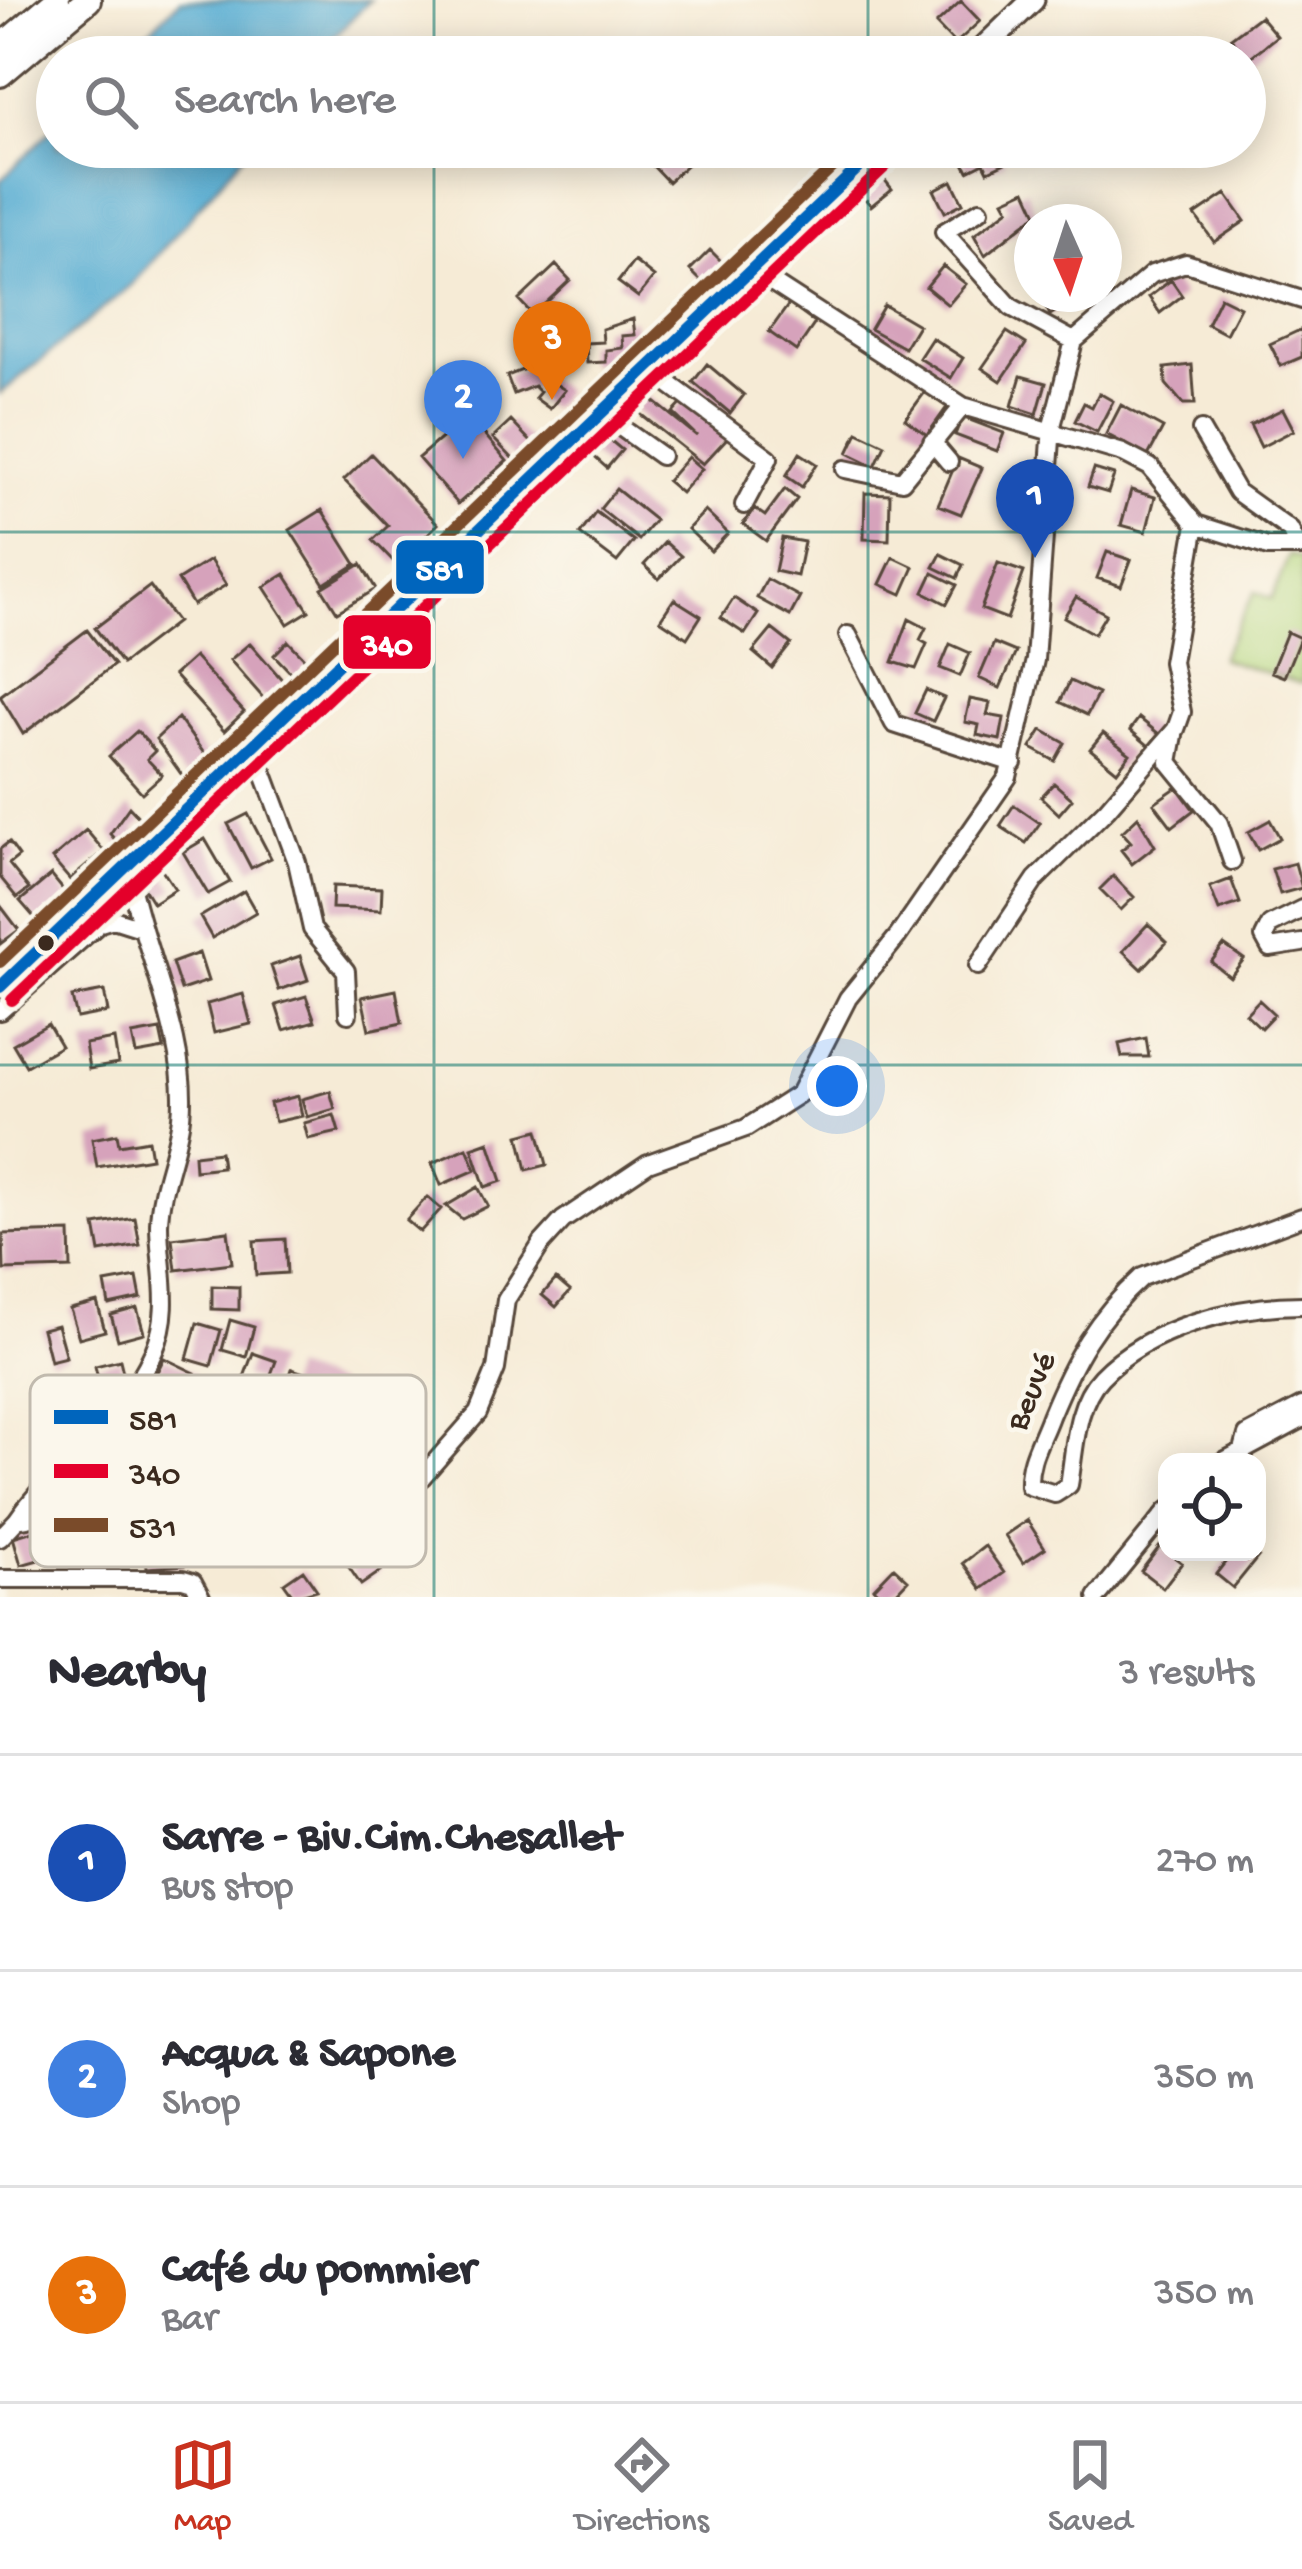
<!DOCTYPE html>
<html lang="en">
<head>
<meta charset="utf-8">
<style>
	:root { --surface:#fff; --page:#f7f7f7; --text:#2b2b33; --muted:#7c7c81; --line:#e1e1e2; --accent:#c8321e }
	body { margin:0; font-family:"Gochi Hand",sans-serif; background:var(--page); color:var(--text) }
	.controls { position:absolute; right:36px; bottom:36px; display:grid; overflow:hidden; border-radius:24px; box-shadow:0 6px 30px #0003 }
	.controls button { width:108px; height:108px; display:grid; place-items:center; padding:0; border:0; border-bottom:3px solid var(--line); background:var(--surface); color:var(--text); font:60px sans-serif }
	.compass { position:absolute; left:1014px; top:204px; width:108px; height:108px; border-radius:50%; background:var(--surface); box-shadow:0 6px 30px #0003; rotate:177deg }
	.you { position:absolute; left:837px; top:1086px; width:42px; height:42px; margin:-30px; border:9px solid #fff; border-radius:50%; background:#1a73e8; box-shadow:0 0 0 18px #1a73e833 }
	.badge { display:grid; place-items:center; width:78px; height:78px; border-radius:50%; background:var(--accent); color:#fff; font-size:39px; font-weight:700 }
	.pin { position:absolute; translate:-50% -99px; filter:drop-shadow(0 3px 6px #0008) }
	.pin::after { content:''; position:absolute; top:63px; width:42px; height:36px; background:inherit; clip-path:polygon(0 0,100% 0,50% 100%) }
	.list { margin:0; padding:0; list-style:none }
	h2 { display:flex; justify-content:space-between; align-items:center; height:156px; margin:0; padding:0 48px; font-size:51px }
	h2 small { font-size:39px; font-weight:400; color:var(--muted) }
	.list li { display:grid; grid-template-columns:78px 1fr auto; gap:36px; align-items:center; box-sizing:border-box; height:216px; padding:0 48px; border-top:3px solid var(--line) }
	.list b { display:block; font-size:45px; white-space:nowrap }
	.list p { margin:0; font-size:39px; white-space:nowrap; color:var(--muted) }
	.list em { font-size:39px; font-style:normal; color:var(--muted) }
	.icon { flex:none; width:66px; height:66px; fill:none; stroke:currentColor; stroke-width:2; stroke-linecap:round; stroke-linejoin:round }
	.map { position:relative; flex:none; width:1302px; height:1597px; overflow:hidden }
	.search { position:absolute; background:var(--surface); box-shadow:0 6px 30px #0003; left:36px; right:36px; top:36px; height:132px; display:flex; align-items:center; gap:30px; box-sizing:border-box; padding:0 42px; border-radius:66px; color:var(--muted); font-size:45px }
	.sheet { height:804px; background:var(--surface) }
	nav { display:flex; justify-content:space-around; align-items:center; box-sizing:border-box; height:168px; border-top:3px solid var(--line); background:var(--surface); font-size:33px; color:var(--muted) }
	nav a { display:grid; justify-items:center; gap:6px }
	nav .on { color:var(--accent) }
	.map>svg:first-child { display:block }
</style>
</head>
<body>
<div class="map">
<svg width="1302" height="1597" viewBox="0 0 1302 1597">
	<rect width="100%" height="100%" fill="#fbf7ec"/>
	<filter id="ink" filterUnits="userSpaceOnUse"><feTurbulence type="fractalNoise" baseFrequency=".00833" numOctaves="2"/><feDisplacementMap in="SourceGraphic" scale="24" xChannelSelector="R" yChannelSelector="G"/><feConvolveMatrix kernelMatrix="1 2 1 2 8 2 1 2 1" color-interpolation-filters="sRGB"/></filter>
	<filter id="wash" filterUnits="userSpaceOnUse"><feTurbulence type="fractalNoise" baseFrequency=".004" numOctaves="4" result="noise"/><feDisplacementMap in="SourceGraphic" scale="48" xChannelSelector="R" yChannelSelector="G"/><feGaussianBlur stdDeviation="2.7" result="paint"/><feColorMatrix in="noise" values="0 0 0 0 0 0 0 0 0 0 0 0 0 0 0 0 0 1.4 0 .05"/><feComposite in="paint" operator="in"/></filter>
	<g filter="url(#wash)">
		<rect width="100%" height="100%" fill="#f6ebd6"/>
		<!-- green -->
		<path fill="#b4d67e" stroke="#78804e" stroke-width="3" d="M1289,555L1302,559V684L1220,658L1255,592L1272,599Z"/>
		<!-- water -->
		<path fill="#55acd2" stroke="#486b78" stroke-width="3" d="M180,0H370L314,57H123Z
			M57,124V147H250L134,283L0,394V181Z"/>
		<g id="blocks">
			<!-- building -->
			<path fill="#d6a2bb" d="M961,1L980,21L955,44L936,24Z
				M1260,16L1277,36L1248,59L1231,38Z
				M635,147H706L668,182Z
				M975,147L980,152L997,147L1005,163L988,171L984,163L968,171L960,155Z
				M880,174L892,189L871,206L859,191Z
				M952,181L963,203L945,212L934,190Z
				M1026,190L1037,214L985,255L974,235L1009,209L1004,200Z
				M1226,194L1245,221L1214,242L1195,215Z
				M710,250L726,266L706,286L690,270Z
				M634,261L654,277L638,297L618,282Z
				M556,265L570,280L533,315L519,300Z
				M943,266L966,284L948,305L926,287Z
				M1171,280L1182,296L1160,313L1149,297Z
				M1039,294H1087L1050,315Z
				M1220,297L1240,307L1226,334L1207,324Z
				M789,304L815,323L796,351L769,332Z
				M884,305L918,325L904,348L870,329Z
				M633,319L635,335L622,336L623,348L606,350V362L587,363L586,343L603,342L602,329Z
				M1302,329V357L1281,366L1270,344Z
				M1007,332L1026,344L1001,381L982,368Z
				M932,338L963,358L951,378L919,358Z
				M528,349L548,352L545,377L565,390L550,409L535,398L540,392L534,386L514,394L507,376L525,369Z
				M707,364L744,395L730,413L693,382Z
				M1192,365L1195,404H1183L1166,384L1165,368Z
				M1021,376L1046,383L1037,414L1012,406Z
				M925,392L947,407L927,435L905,419Z
				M1099,393L1113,401L1097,432L1075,421L1084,403L1092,407Z
				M646,395L697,436L673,413L685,400L728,437L703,464L634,409Z
				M1121,405L1163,428L1148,456L1106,434Z
				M1283,409L1294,430L1261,447L1250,425Z
				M468,415L507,461L458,504L418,458Z
				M962,417L1004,433L997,451L955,435Z
				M511,421L533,444L515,461L493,438Z
				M858,432L885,445L875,466L848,453Z
				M605,436L622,450L607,468L590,453Z
				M800,453L817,464L802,487L786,476Z
				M371,454L438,524L396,564L373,540L388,526L344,480Z
				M688,457L702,469L681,493L667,481Z
				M958,458L982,468L961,514L938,505Z
				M1094,469L1114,475L1108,493L1088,487Z
				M616,489L655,520L639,540L600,509Z
				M785,489L797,499L766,541L743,524L755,509L765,516Z
				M1131,490L1155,497L1146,532L1121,525Z
				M865,493L890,494L889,540L864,539Z
				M322,510L356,564L324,584L290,530Z
				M705,511L728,533L711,551L688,529Z
				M596,512L634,541L617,562L580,534Z
				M782,538L804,542L797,576L775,571Z
				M665,542L681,556L659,579L644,565Z
				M1107,552L1131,560L1121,586L1097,578Z
				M941,554L963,565L957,578L934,567Z
				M893,557L914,567L902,594L880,584Z
				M210,560L226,585L193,605L178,580Z
				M998,563L1024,572L1007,619L981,609Z
				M361,564L376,589L337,612L322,588Z
				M933,573L957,585L947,604L924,592Z
				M285,574L309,611L288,624L264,587Z
				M767,579L800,597L790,616L757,598Z
				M150,586L177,622L122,664L95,628Z
				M1076,597L1106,614L1094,634L1064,617Z
				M734,598L758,614L745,634L721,618Z
				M674,599L701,616L687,638L660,620Z
				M909,619L926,628L920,640L927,644L916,669L893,662Z
				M772,629L791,644L772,668L753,652Z
				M87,630L114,665L23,734L0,696Z
				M1287,632L1300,638L1284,677L1271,672Z
				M288,641L309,663L295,677L274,655Z
				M250,643L285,683L265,700L230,660Z
				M994,643L1016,652L1000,688L979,678Z
				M950,644L970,653L960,676L940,668Z
				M194,657L244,712L224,731L174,675Z
				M1070,681L1098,694L1087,715L1060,702Z
				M926,690L944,698L933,721L915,713Z
				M970,699L990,703L987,715L1004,718L1000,740L977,735L979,725L965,722Z
				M178,718L206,756L184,778L156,739Z
				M1139,718L1159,734L1149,746L1130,730Z
				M1042,730L1065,743L1055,761L1031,748Z
				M137,731L155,751L147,759L162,775L142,793L109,756Z
				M1103,733L1130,754L1117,771L1090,749Z
				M1054,783L1072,799L1059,814L1041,797Z
				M1177,787L1194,810L1172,827L1154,803Z
				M1014,805L1040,823L1026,843L1000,826Z
				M129,807L143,822L134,830L140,836L124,850L110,834Z
				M248,814L271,858L251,868L228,824Z
				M1138,817L1155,846L1132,864L1121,850L1131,842L1122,832Z
				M1270,820L1280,838L1258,850L1248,832Z
				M86,830L104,851L70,880L52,859Z
				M205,839L230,882L208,894L183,852Z
				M9,842L19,856L9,864L29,889L17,898L0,877V849Z
				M1295,863L1302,888L1280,894L1272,869Z
				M161,868L175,889L153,903L140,882Z
				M51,875L70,898L39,923L20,901Z
				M1113,876L1134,897L1121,910L1100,889Z
				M1231,879L1240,903L1219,910L1210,887Z
				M333,886L382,888L381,910L332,908Z
				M244,891L256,912L212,938L200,917Z
				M0,905L19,930L0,944Z
				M1148,924L1167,942L1142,969L1123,951Z
				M1224,945L1244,959L1230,977L1211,962Z
				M199,953L208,981L181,990L172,963Z
				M300,956L308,980L279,990L271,966Z
				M396,990L402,1023L369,1030L362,997Z
				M104,991L108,1012L77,1018L72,997Z
				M243,994L251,1024L214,1033L207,1004Z
				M306,996L315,1021L284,1030L276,1005Z
				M1259,1000L1274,1014L1261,1028L1246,1014Z
				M48,1024L61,1046L26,1066L13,1044Z
				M160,1030L164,1049L136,1054L132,1035Z
				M1146,1038L1149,1057H1122L1119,1044Z
				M114,1039L118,1064L89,1069L85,1044Z
				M330,1091L335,1109L307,1117L302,1099Z
				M298,1096L302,1116L275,1122L270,1103Z
				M334,1115L339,1132L308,1139L304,1123Z
				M538,1130L547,1165L527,1170L519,1135Z
				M117,1134L119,1145L148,1140L151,1158L97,1167L92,1139Z
				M489,1142L502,1181L485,1187L472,1148Z
				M467,1148L476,1170L441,1185L432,1163Z
				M220,1152L222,1167L195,1170L194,1155Z
				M478,1187L488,1206L462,1219L446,1206Z
				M427,1197L441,1209L420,1232L406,1220Z
				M135,1218L140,1245L100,1252L95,1225Z
				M228,1231L232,1263L176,1270L172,1238Z
				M70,1232L71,1268L4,1270L3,1234Z
				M285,1239L287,1273L256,1275L254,1241Z
				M137,1277L141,1298L109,1305L105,1283Z
				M556,1279L570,1291L556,1307L542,1295Z
				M212,1286L239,1287V1310L212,1309Z
				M97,1302L105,1331L79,1338L70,1309Z
				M137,1308L144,1333L118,1340L111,1315Z
				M230,1320L254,1327L246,1357L222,1350Z
				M197,1323L221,1330L211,1366L187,1359Z
				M57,1325L66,1357L50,1361L42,1329Z
				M253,1353L276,1361L267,1385L244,1377Z
				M164,1358L195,1373L184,1397L152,1382Z
				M120,1360L126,1385L101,1391L95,1366Z
				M292,1369L339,1385L330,1409L284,1393Z
				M1027,1520L1045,1548L1023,1563L1005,1535Z
				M33,1531L42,1559L21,1565L13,1537Z
				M183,1543L184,1565L147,1568L145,1545Z
				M985,1546L1004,1573L982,1589L963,1563Z
				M1160,1546L1182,1563L1163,1588L1141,1571Z
				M1233,1552L1258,1557L1233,1588L1216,1574Z
				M368,1553L381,1571L361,1585L348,1566Z
				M894,1567L908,1580L892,1597H884L874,1588Z
				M303,1570L317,1590L294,1597L284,1583Z"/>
		</g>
	</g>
	<g filter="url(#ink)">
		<use href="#blocks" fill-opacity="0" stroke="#57473a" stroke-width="3"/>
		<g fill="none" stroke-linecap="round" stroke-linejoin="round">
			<defs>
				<path id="minor" d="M980,210L944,232L1011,307L1074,341
					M753,270L963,406L1123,453L1150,467L1196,524L1268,547H1302
					M649,369L769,458L744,505
					M602,414L661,456
					M1201,430L1237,492L1290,530L1298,546
					M932,442L949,462
					M845,469L902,481L963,406
					M848,635L894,724L1013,763
					M1174,735L1169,762L1219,823L1232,861
					M254,747L297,862L312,929L346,971L348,1014
					M1302,909L1270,925L1264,937L1270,948L1302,943
					M978,966L1036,879L1107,809L1176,729L1182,712L1172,662L1196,524
					M0,1011L100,923L113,919L138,927
					M1302,1217L1142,1277C1096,1318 1073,1360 1050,1416C1041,1441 1028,1459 1029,1486L1055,1494L1069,1485C1075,1450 1075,1404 1101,1377C1149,1327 1235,1305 1302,1305
					M1243,1450L1247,1435L1302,1406
					M1222,1462L1302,1419
					M17,1520C60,1458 122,1424 154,1351C173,1308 159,1268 159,1224C160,1186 177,1154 181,1117C190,1041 140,943 128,869
					M0,1538L17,1520L161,1493L219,1491L255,1505L299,1532H328L377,1510L422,1477L478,1413L496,1369L506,1300L542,1243L563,1220L648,1163L746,1128L799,1094L848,998L898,936L1008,777L1035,660L1052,426L1074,341L1152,274L1186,263L1302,300
					M0,1579H183L193,1582L201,1597
					M1097,1597L1167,1511"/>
				<path id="major" d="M974,57L1033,0
					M0,987L880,147"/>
				<path id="highway" d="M0,48L57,0
					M0,74L88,0"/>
			</defs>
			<!-- minor casing -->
			<use href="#minor" stroke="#57473a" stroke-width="22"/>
			<!-- major casing -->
			<use href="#major" stroke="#57473a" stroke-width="27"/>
			<!-- highway casing -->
			<use href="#highway" stroke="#57473a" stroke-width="30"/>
			<!-- minor -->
			<use href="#minor" stroke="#fff" stroke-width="16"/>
			<!-- major -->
			<use href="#major" stroke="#fff" stroke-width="21"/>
			<!-- highway -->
			<use href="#highway" stroke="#fff" stroke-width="24"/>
			<defs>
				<path id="bus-1" d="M0,987L880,147"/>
				<path id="bus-2" d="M12,1000L892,160"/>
				<path id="bus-3" d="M0,962L854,147"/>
			</defs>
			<!-- bus-1 casing -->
			<use href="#bus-1" stroke="#fbf7ec" stroke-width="21"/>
			<!-- bus-2 casing -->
			<use href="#bus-2" stroke="#fbf7ec" stroke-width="21"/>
			<!-- bus-3 casing -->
			<use href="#bus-3" stroke="#fbf7ec" stroke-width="21"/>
			<!-- bus-1 -->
			<use href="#bus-1" stroke="#0065bd" stroke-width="12"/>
			<!-- bus-2 -->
			<use href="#bus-2" stroke="#e4002b" stroke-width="12"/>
			<!-- bus-3 -->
			<use href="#bus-3" stroke="#7a4b2a" stroke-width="12"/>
		</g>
	</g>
	<!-- grid -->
	<path fill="none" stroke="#0f766e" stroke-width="3" stroke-opacity="0.55" d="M434,0V57M868,0V57M434,147V1597M868,147V1597M0,532H1302M0,1065H1302"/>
	<!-- markers -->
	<circle fill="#3b2a1e" stroke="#fbf7ec" stroke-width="4.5" cx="46" cy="943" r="10"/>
	<g text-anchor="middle" stroke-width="9" stroke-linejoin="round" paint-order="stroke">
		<!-- street labels -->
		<g font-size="33" fill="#3b2a1e" stroke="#fbf7ec">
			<text transform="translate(1028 1390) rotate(-67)" y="12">Beuvé</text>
		</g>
	</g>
	<!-- legend -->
	<rect x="30" y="1375" width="396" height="192" rx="18" fill="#fbf7ec" stroke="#c1baae" stroke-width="3"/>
	<rect x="54" y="1410" width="54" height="14" fill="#0065bd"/>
	<rect x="54" y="1464" width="54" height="14" fill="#e4002b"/>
	<rect x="54" y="1518" width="54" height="14" fill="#7a4b2a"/>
	<g font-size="33" fill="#3b2a1e">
		<text x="129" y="1429">581</text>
		<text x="129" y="1483">340</text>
		<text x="129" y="1537">531</text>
	</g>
	<g stroke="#fbf7ec" stroke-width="4.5">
		<rect x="394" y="538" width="92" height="58" rx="12" fill="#0065bd"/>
		<rect x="341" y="613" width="92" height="58" rx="12" fill="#e4002b"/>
	</g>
	<g font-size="33" text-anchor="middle" font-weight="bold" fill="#fff">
		<text x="440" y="579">581</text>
		<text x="387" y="654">340</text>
	</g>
</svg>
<div class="controls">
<button><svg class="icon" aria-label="locate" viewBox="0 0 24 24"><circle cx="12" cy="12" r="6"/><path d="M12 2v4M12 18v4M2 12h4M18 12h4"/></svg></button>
</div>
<svg class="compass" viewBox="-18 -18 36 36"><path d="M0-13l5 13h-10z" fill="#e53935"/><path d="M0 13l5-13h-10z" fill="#7c7c81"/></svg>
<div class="you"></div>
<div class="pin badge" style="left:1035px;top:558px;background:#1a4fb4">1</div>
<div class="pin badge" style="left:463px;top:459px;background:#3f7fe0">2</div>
<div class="pin badge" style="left:552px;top:400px;background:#e8710a">3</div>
<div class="search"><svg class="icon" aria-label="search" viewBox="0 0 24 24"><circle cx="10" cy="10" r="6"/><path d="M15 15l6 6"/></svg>Search here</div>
</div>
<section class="sheet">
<h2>Nearby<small>3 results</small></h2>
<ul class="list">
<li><span class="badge" style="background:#1a4fb4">1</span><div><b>Sarre - Biv.Cim.Chesallet</b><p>Bus stop</p></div><em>270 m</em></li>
<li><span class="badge" style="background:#3f7fe0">2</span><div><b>Acqua &amp; Sapone</b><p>Shop</p></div><em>350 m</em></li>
<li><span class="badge" style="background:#e8710a">3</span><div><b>Café du pommier</b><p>Bar</p></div><em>350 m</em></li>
</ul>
</section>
<nav>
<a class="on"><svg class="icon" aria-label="map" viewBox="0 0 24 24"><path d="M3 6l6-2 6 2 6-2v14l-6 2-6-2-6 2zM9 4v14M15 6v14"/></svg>Map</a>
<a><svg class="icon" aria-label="directions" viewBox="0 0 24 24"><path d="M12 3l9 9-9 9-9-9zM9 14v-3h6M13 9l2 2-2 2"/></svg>Directions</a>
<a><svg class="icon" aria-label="saved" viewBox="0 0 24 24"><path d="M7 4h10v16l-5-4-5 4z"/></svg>Saved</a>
</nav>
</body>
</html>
